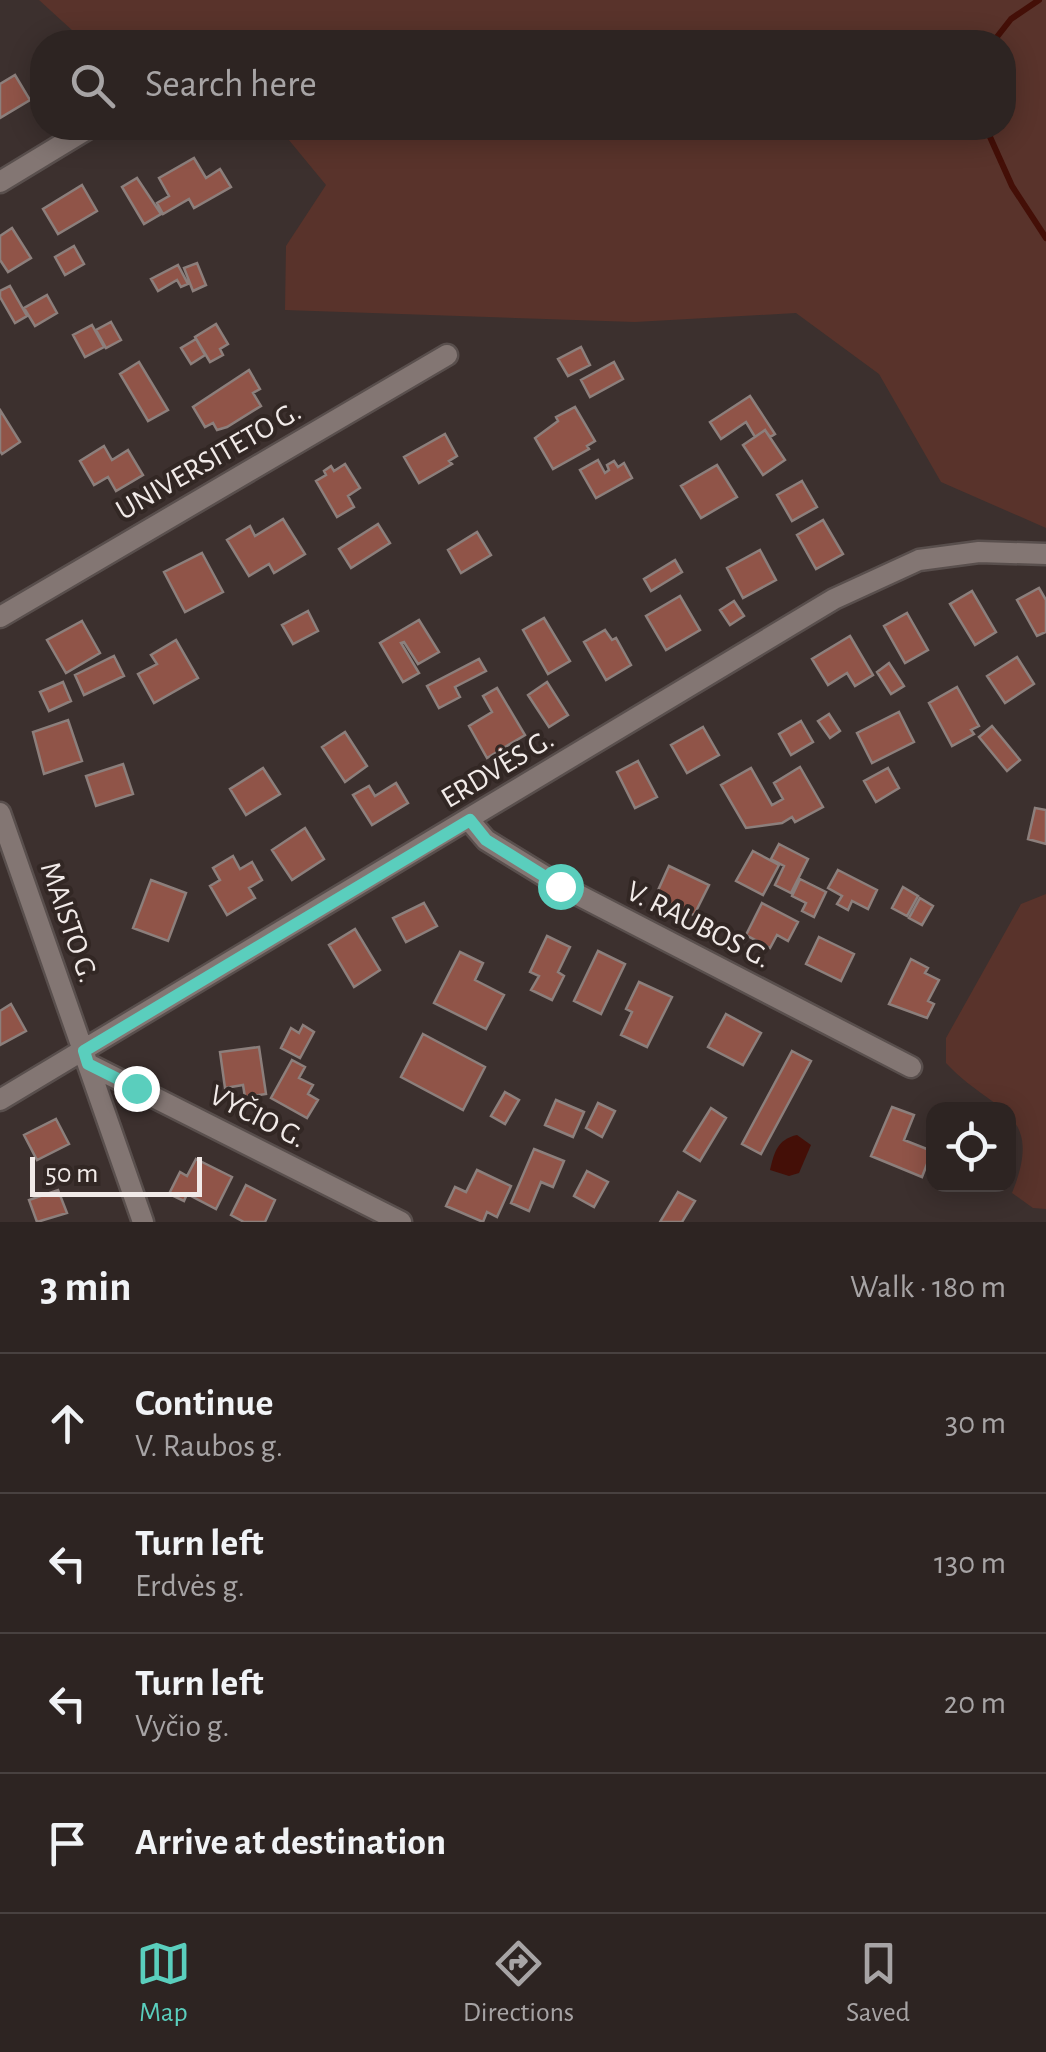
<!DOCTYPE html>
<html lang="en">
<head>
<meta charset="utf-8">
<style>
	:root { --surface:#2d2422; --page:#39302f; --text:#f1f3f6; --muted:#a7a4a5; --line:#484140; --accent:#5acebd }
	body { margin:0; font-family:"Alegreya Sans",sans-serif; background:var(--page); color:var(--text) }
	.controls { position:absolute; right:30px; bottom:30px; display:grid; overflow:hidden; border-radius:20px; box-shadow:0 5px 25px #0003 }
	.controls button { width:90px; height:90px; display:grid; place-items:center; padding:0; border:0; border-bottom:2px solid var(--line); background:var(--surface); color:var(--text); font:50px sans-serif }
	.scale { position:absolute; left:30px; bottom:25px; width:172px; box-sizing:border-box; padding-left:10px; border:5px solid #f1eae8; border-top:0; font-size:28px; line-height:35px; white-space:nowrap; color:#f1eae8; -webkit-text-stroke:8px #322724; paint-order:stroke }
	.stop { position:absolute; width:30px; height:30px; margin:-22px; border:8px solid #5acebd; border-radius:50%; background:#fff }
	.stop.end { background:#5acebd; border-color:#fff; box-shadow:0 2px 10px #0008 }
	.list { margin:0; padding:0; list-style:none }
	h2 { display:flex; justify-content:space-between; align-items:center; height:130px; margin:0; padding:0 40px; font-size:42px }
	h2 small { font-size:32px; font-weight:400; color:var(--muted) }
	.list li { display:grid; grid-template-columns:65px 1fr auto; gap:30px; align-items:center; box-sizing:border-box; height:140px; padding:0 40px; border-top:2px solid var(--line) }
	.list b { display:block; font-size:38px; white-space:nowrap }
	.list p { margin:0; font-size:32px; white-space:nowrap; color:var(--muted) }
	.list em { font-size:32px; font-style:normal; color:var(--muted) }
	.icon { flex:none; width:55px; height:55px; fill:none; stroke:currentColor; stroke-width:2; stroke-linecap:round; stroke-linejoin:round }
	.map { position:relative; flex:none; width:1046px; height:1222px; overflow:hidden }
	.search { position:absolute; background:var(--surface); box-shadow:0 5px 25px #0003; left:30px; right:30px; top:30px; height:110px; display:flex; align-items:center; gap:25px; box-sizing:border-box; padding:0 35px; border-radius:40px; color:var(--muted); font-size:38px }
	.sheet { height:690px; background:var(--surface) }
	nav { display:flex; justify-content:space-around; align-items:center; box-sizing:border-box; height:140px; border-top:2px solid var(--line); background:var(--surface); font-size:28px; color:var(--muted) }
	nav a { display:grid; justify-items:center; gap:5px }
	nav .on { color:var(--accent) }
	.map>svg:first-child { display:block }
</style>
</head>
<body>
<div class="map">
<svg width="1046" height="1222" viewBox="0 0 1046 1222">
	<rect width="100%" height="100%" fill="#3c302e"/>
	<!-- green -->
	<path fill="#59332b" d="M39,0H1046V528L941,482L879,374L796,313L635,322L285,310L286,246L326,185L279,128H1004V42H85Z
		M1046,894V1209L1033,1208L1012,1193C1046,1109 992,1113 946,1063V1038L1021,904Z"/>
	<!-- water -->
	<path fill="#440f07" d="M797,1135L811,1145L799,1173L789,1176L770,1170C774,1152 778,1139 797,1135Z"/>
	<g fill="none" stroke-linecap="round" stroke-linejoin="round">
		<!-- stream -->
		<path stroke="#440f07" stroke-width="6" d="M993,42L1011,19L1039,0
			M986,128L1012,186L1046,238"/>
	</g>
	<!-- building -->
	<path fill="#905448" stroke="#8c7f7c" stroke-width="2.5" d="M15,75L30,100L0,118V84Z
		M194,158L206,178L220,169L231,187L194,208L189,199L163,214L157,203L169,196L159,178Z
		M137,178L161,214L144,224L122,187Z
		M82,185L97,211L58,234L43,209Z
		M12,228L31,258L8,272L0,260V236Z
		M74,246L84,264L65,275L55,257Z
		M197,263L206,285L193,291L184,268Z
		M178,265L188,284L181,287L177,280L158,291L151,279Z
		M10,286L27,316L15,323L0,297V291Z
		M47,295L57,313L35,326L24,308Z
		M111,322L121,340L106,348L96,330Z
		M216,324L228,344L220,349L223,355L210,362L195,337Z
		M92,325L104,347L85,357L73,335Z
		M196,339L205,355L191,364L181,348Z
		M581,347L590,365L568,376L558,359Z
		M139,362L168,410L148,421L120,374Z
		M614,362L623,379L590,397L581,380Z
		M249,370L260,389L253,393L261,406L227,427L217,430L213,423L205,427L193,407Z
		M750,396L775,434L770,437L765,430L755,437L746,422L721,439L710,422Z
		M575,407L595,441L587,446L589,449L553,469L535,438L558,421L556,417Z
		M0,410L20,442L2,454L0,451Z
		M765,430L785,460L763,475L743,445Z
		M445,434L457,456L449,461L452,464L419,483L404,457Z
		M104,446L112,460L128,450L143,475L116,491L108,477L94,485L80,461Z
		M598,460L605,473L609,470L607,465L614,461L618,467L624,463L632,478L596,498L580,470Z
		M345,464L360,488L348,496L354,507L337,517L316,481L326,475L324,471L331,466L334,471Z
		M717,465L737,497L701,518L681,486Z
		M802,481L817,507L792,521L777,495Z
		M283,519L305,554L274,573L269,564L249,576L227,540L250,526L255,536Z
		M823,520L843,554L816,569L797,535Z
		M378,524L390,543L351,568L339,549Z
		M477,532L491,555L461,573L448,550Z
		M760,550L776,580L743,598L727,568Z
		M202,553L223,592L185,612L164,572Z
		M675,560L682,572L651,591L644,579Z
		M1039,588L1046,600V632L1037,636L1017,600Z
		M972,591L996,632L975,645L950,604Z
		M680,596L700,630L666,650L646,616Z
		M734,601L744,616L730,625L720,610Z
		M308,611L318,631L293,644L282,625Z
		M907,613L928,650L905,663L884,626Z
		M544,618L570,661L548,674L523,630Z
		M419,620L439,652L418,664L404,642L401,643L419,673L403,682L380,643Z
		M82,621L100,653L66,673L47,640Z
		M605,630L612,640L616,638L631,665L606,680L584,642Z
		M850,636L873,675L855,686L847,673L828,685L812,659Z
		M176,640L198,678L154,703L138,674L157,664L151,655Z
		M114,656L124,676L84,695L75,675Z
		M1017,657L1034,684L1005,703L987,676Z
		M479,659L486,671L455,687L460,697L439,708L427,686Z
		M889,663L904,686L891,694L877,672Z
		M63,682L71,701L49,711L40,692Z
		M547,682L568,715L549,727L528,695Z
		M957,687L979,726L971,730L974,734L952,746L929,703Z
		M497,688L525,735L487,758L469,726L492,712L483,696Z
		M899,712L914,742L872,763L857,733Z
		M829,714L840,731L830,738L818,721Z
		M68,720L82,761L44,774L33,732Z
		M801,721L813,742L791,755L779,734Z
		M992,726L1020,760L1007,771L979,737Z
		M703,727L719,755L687,773L671,745Z
		M345,732L367,766L345,782L322,747Z
		M638,761L657,797L635,808L617,772Z
		M123,764L133,794L96,806L86,776Z
		M800,767L823,807L795,822L792,817L782,823L746,828L721,785L751,768L772,805L783,799L774,783Z
		M263,768L280,794L246,815L230,789Z
		M888,768L899,788L876,802L864,781Z
		M396,783L408,803L372,825L353,795L369,786L375,796Z
		M1035,808L1046,810V844L1028,839Z
		M305,828L324,859L292,880L272,850Z
		M779,844L808,859L791,893L775,885L784,866L771,859Z
		M753,851L779,865L763,895L736,881Z
		M233,856L240,869L252,862L262,880L249,888L255,898L227,915L210,886L220,880L213,868Z
		M669,866L709,885L694,915L655,897Z
		M838,870L877,890L868,909L852,901L848,910L837,904L842,896L828,888Z
		M800,879L826,892L814,917L802,911L806,903L792,896Z
		M151,880L186,893L168,941L133,928Z
		M903,887L918,896L907,916L892,908Z
		M920,898L933,906L922,925L909,918Z
		M424,903L437,926L406,942L393,918Z
		M762,903L798,922L788,941L777,935L770,948L746,935Z
		M355,929L380,970L354,987L329,945Z
		M547,936L570,947L558,972L564,976L552,1000L531,990L539,976L530,972Z
		M819,937L854,954L841,981L806,964Z
		M598,951L625,964L601,1014L574,1001Z
		M460,952L483,963L475,980L504,995L486,1029L434,1003Z
		M911,959L928,968L925,973L939,980L928,1001L934,1004L927,1018L889,1004Z
		M639,982L672,997L647,1047L621,1035L632,1012L626,1009Z
		M11,1004L26,1031L0,1045V1011Z
		M726,1014L761,1033L743,1065L708,1047Z
		M303,1025L314,1032L300,1058L281,1048L291,1028L299,1033Z
		M423,1034L485,1067L463,1110L401,1077Z
		M259,1047L266,1094L245,1097L243,1085L225,1088L220,1052Z
		M792,1051L811,1061L761,1154L742,1144Z
		M292,1060L305,1067L299,1078L313,1085L308,1094L318,1100L307,1118L271,1098Z
		M505,1092L519,1100L505,1124L491,1116Z
		M556,1100L584,1112L573,1137L545,1125Z
		M598,1103L615,1111L602,1137L586,1128Z
		M892,1107L914,1115L904,1140L932,1151L922,1177L871,1156Z
		M711,1108L726,1118L700,1161L684,1151Z
		M56,1119L69,1144L37,1160L24,1135Z
		M534,1149L564,1161L553,1187L541,1182L529,1211L511,1203Z
		M196,1159L232,1177L216,1209L187,1194L184,1201L169,1194L180,1172L187,1176Z
		M477,1170L511,1186L497,1217L487,1212L483,1222L446,1206L455,1187L466,1192Z
		M587,1171L608,1182L594,1207L574,1196Z
		M246,1185L275,1200L265,1222H244L231,1215Z
		M58,1190L67,1213L37,1222L29,1200Z
		M678,1192L695,1201L682,1222H660Z"/>
	<g fill="none" stroke-linecap="round" stroke-linejoin="round">
		<defs>
			<path id="street" d="M0,182L89,128
				M0,617L447,355
				M0,813L143,1222
				M469,820L486,840L561,886L911,1067
				M88,1064L401,1222
				M0,1100L834,599L919,560L979,552L1046,554"/>
		</defs>
		<!-- street casing -->
		<use href="#street" stroke="#594f4d" stroke-width="25"/>
		<!-- street -->
		<use href="#street" stroke="#837673" stroke-width="20"/>
	</g>
	<g fill="none" stroke-linecap="round" stroke-linejoin="round">
		<!-- route -->
		<path stroke="#5acebd" stroke-width="12" d="M136,1088L88,1064L84,1051L470,820L486,840L560,886"/>
	</g>
	<g text-anchor="middle" stroke-width="8" stroke-linejoin="round" paint-order="stroke">
		<!-- street labels -->
		<g font-size="30" fill="#f1eae8" stroke="#322724">
			<text transform="translate(208 460) rotate(-30)" y="10">UNIVERSITETO G.</text>
			<text transform="translate(497 768) rotate(-31)" y="10">ERDVĖS G.</text>
			<text transform="translate(70 922) rotate(71)" y="10">MAISTO G.</text>
			<text transform="translate(699 924) rotate(27)" y="10">V. RAUBOS G.</text>
			<text transform="translate(258 1116) rotate(27)" y="10">VYČIO G.</text>
		</g>
	</g>
</svg>
<div class="controls">
<button><svg class="icon" aria-label="locate" viewBox="0 0 24 24"><circle cx="12" cy="12" r="6"/><path d="M12 2v4M12 18v4M2 12h4M18 12h4"/></svg></button>
</div>
<div class="scale">50 m</div>
<div class="stop" style="left:560px;top:886px"></div>
<div class="stop end" style="left:136px;top:1088px"></div>
<div class="search"><svg class="icon" aria-label="search" viewBox="0 0 24 24"><circle cx="10" cy="10" r="6"/><path d="M15 15l6 6"/></svg>Search here</div>
</div>
<section class="sheet">
<h2>3 min<small>Walk · 180 m</small></h2>
<ul class="list">
<li><svg class="icon" aria-label="ahead" viewBox="0 0 24 24"><path d="M12 20V5M6 11l6-6 6 6"/></svg><div><b>Continue</b><p>V. Raubos g.</p></div><em>30 m</em></li>
<li><svg class="icon" aria-label="left" viewBox="0 0 24 24"><path d="M17 20v-9H6M10 6l-5 5 5 5"/></svg><div><b>Turn left</b><p>Erdvės g.</p></div><em>130 m</em></li>
<li><svg class="icon" aria-label="left" viewBox="0 0 24 24"><path d="M17 20v-9H6M10 6l-5 5 5 5"/></svg><div><b>Turn left</b><p>Vyčio g.</p></div><em>20 m</em></li>
<li><svg class="icon" aria-label="arrive" viewBox="0 0 24 24"><path d="M6 21V4h12l-3 4 3 4H6"/></svg><div><b>Arrive at destination</b></div></li>
</ul>
</section>
<nav>
<a class="on"><svg class="icon" aria-label="map" viewBox="0 0 24 24"><path d="M3 6l6-2 6 2 6-2v14l-6 2-6-2-6 2zM9 4v14M15 6v14"/></svg>Map</a>
<a><svg class="icon" aria-label="directions" viewBox="0 0 24 24"><path d="M12 3l9 9-9 9-9-9zM9 14v-3h6M13 9l2 2-2 2"/></svg>Directions</a>
<a><svg class="icon" aria-label="saved" viewBox="0 0 24 24"><path d="M7 4h10v16l-5-4-5 4z"/></svg>Saved</a>
</nav>
</body>
</html>
